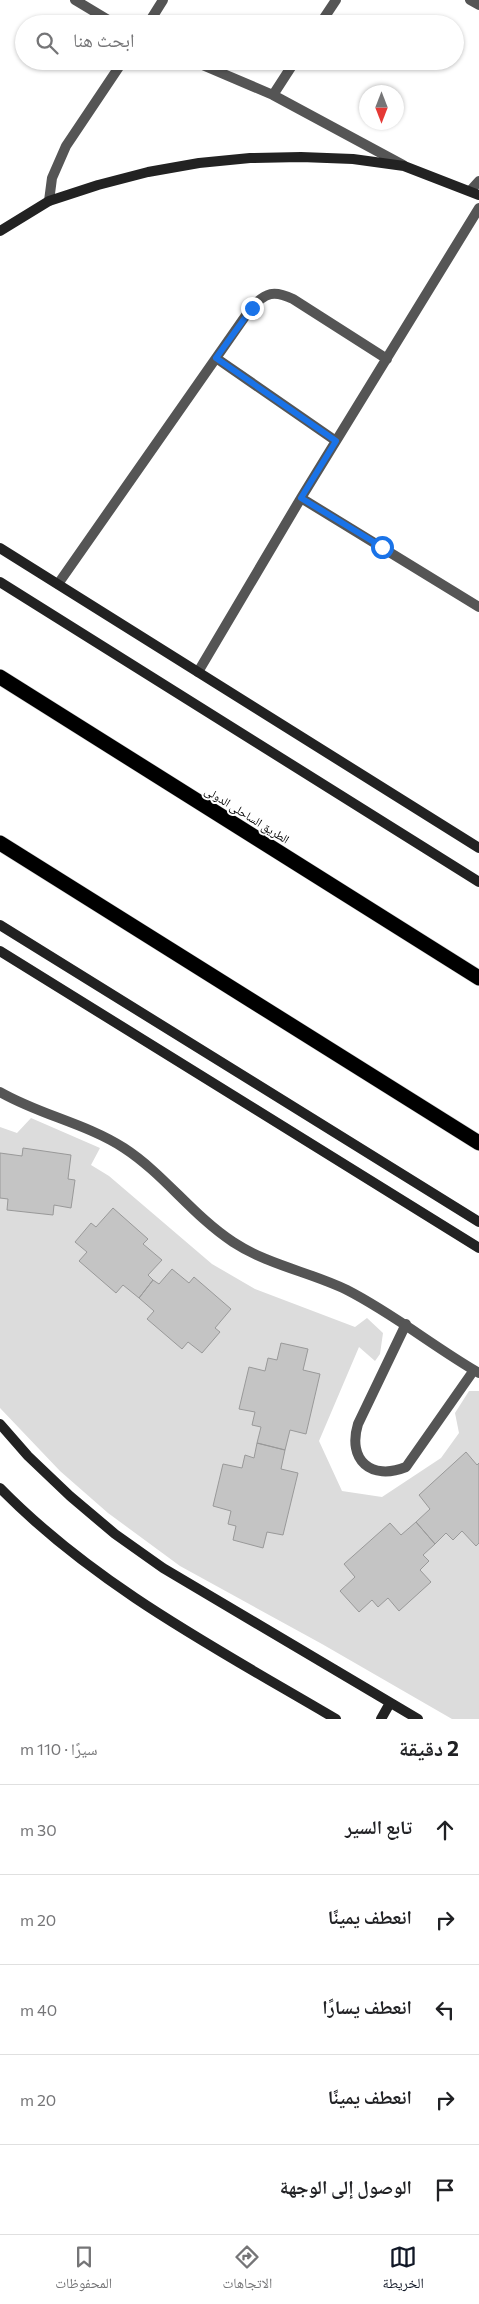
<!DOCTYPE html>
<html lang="ar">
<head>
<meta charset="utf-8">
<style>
	:root { --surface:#fff; --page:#f2f2f2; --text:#202124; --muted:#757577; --line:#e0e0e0; --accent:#111827 }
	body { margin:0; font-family:Commissioner,"Noto Naskh Arabic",sans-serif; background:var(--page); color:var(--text); direction:rtl }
	.compass { position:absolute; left:359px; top:85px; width:45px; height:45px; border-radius:50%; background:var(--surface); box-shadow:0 1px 4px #0004; rotate:180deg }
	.stop { position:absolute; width:15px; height:15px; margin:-11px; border:4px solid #1a73e8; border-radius:50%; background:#fff }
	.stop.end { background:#1a73e8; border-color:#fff; box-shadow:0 1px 5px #0008 }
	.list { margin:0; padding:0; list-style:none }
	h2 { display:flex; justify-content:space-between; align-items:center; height:65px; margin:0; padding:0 20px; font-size:21px }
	h2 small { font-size:16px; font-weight:400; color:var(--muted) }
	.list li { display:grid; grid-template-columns:32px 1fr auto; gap:15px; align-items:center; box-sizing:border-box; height:90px; padding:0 20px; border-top:1px solid var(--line) }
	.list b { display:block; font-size:19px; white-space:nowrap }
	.list em { font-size:16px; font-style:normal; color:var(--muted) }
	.icon { flex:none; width:28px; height:28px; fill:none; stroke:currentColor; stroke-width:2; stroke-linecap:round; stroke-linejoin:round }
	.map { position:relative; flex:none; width:479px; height:1719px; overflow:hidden; direction:ltr }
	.search { position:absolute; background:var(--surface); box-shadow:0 1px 4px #0004; left:15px; right:15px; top:15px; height:55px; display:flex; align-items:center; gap:12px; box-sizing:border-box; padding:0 18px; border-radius:28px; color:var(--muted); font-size:19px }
	.sheet { height:515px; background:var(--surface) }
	nav { display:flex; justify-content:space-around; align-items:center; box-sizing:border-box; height:70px; border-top:1px solid var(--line); background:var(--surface); font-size:14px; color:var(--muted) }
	nav a { display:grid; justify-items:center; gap:2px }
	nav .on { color:var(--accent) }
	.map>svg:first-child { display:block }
</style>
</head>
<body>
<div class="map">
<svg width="479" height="1719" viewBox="0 0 479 1719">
	<rect width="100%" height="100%" fill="#fff"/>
	<!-- green -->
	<path fill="#dcdcdc" d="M31,1118L100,1148L91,1165L109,1176L212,1264L255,1289L355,1327L367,1318L383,1333L380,1354L375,1361L359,1347L319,1441L342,1491L382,1497L441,1458L459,1433L455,1413L469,1391H479V1719H452L322,1644L180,1566L108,1513L60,1471L0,1408V1127L17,1133Z"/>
	<!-- building -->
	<path fill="#c4c4c4" stroke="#999" d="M23,1148L71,1155L68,1179L75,1180L71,1208L54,1205L53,1215L7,1210L8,1199L0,1198V1153L22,1156Z
		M113,1208L148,1239L143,1244L162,1260L148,1275L153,1280L139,1298L123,1285L116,1293L79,1261L87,1252L75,1242L91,1223L96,1227Z
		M172,1269L189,1283L194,1277L231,1309L215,1328L220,1332L202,1353L188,1342L182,1349L147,1319L154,1311L139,1298L153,1280L159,1284Z
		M281,1343L308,1349L303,1370L320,1374L306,1434L290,1430L285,1450L257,1443L261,1427L252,1425L255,1412L239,1409L249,1367L265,1371L268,1358L277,1360Z
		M257,1443L285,1450L281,1469L298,1473L283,1535L267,1532L263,1548L233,1540L236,1526L228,1524L231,1511L213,1506L223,1464L242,1468L245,1455L254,1458Z
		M466,1452L477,1465L479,1463V1543L476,1546L462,1531L453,1540L446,1533L435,1544L416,1522L430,1509L419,1495Z
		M416,1522L435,1544L423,1555L429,1561L420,1570L431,1582L399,1611L388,1598L378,1607L372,1600L359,1612L340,1591L355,1577L344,1564L390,1523L401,1535Z"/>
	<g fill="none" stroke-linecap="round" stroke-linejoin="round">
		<defs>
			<path id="highway" d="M0,677L479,978
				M0,843L479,1143"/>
		</defs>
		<!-- highway casing -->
		<use href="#highway" stroke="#dbdbdb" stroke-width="16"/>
		<!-- lane -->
		<path stroke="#555" stroke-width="10" d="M0,1092C40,1115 85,1123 124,1148C164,1174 192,1215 233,1242C268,1265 310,1272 347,1290C394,1314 434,1347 479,1373
			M406,1324L358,1424C347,1460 371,1481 406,1467L474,1370"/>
		<!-- street -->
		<path stroke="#555" stroke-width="10" d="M75,0L115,24
			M470,0L479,5
			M148,24L163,0
			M320,24L336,0
			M193,61L273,95L403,165
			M273,95L295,61
			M470,191L479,181
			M49,201L52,178L66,146L123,61
			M216,358L336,441
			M301,498L479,607
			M58,584L251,308C266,292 274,290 293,299L387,359
			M198,672L301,498L479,208"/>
		<!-- secondary -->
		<path stroke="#222" stroke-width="10" d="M0,231L49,201L98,185L148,172L199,163L250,158L301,157L353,159L404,166L479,195
			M0,548L479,848
			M0,582L479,882
			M0,925L479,1222
			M0,951L479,1248
			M0,1424L28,1456L70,1496L115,1534L163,1568L418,1719
			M0,1488C96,1586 219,1650 336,1719
			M381,1719L390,1703"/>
		<!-- highway -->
		<use href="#highway" stroke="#000" stroke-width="15"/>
	</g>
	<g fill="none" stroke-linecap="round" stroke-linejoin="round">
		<!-- route -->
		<path stroke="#1a73e8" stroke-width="6" d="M252,308L216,358L336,441L301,498L382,547"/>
	</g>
	<g text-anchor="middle" stroke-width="4" stroke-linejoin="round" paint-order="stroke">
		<!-- street labels -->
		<g font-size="12" fill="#000" stroke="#fff">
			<text transform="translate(247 815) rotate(32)" y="4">الطريق الساحلى الدولى</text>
		</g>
	</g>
</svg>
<svg class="compass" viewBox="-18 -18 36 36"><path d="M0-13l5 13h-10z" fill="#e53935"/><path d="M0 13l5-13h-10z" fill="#757577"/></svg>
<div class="stop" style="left:382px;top:547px"></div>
<div class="stop end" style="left:252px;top:308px"></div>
<div class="search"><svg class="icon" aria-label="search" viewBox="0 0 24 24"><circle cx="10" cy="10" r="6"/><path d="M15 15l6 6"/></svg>ابحث هنا</div>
</div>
<section class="sheet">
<h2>2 دقيقة<small>سيرًا · 110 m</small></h2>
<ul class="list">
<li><svg class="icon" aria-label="ahead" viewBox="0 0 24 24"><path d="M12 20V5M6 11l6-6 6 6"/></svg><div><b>تابع السير</b></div><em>30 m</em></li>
<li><svg class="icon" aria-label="right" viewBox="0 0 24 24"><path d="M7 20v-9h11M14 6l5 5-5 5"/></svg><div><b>انعطف يمينًا</b></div><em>20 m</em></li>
<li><svg class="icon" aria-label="left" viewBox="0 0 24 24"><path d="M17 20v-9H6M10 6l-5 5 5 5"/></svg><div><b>انعطف يسارًا</b></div><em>40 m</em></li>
<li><svg class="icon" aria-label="right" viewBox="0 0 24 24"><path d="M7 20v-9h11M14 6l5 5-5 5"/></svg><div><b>انعطف يمينًا</b></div><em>20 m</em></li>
<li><svg class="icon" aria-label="arrive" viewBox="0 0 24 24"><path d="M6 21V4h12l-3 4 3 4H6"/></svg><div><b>الوصول إلى الوجهة</b></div></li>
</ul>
</section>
<nav>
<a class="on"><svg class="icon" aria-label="map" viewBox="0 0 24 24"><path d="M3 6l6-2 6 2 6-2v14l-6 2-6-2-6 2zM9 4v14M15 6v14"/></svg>الخريطة</a>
<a><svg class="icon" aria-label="directions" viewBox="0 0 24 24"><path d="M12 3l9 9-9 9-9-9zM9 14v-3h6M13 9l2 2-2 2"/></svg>الاتجاهات</a>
<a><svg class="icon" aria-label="saved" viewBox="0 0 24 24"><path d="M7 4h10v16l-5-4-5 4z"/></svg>المحفوظات</a>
</nav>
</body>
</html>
